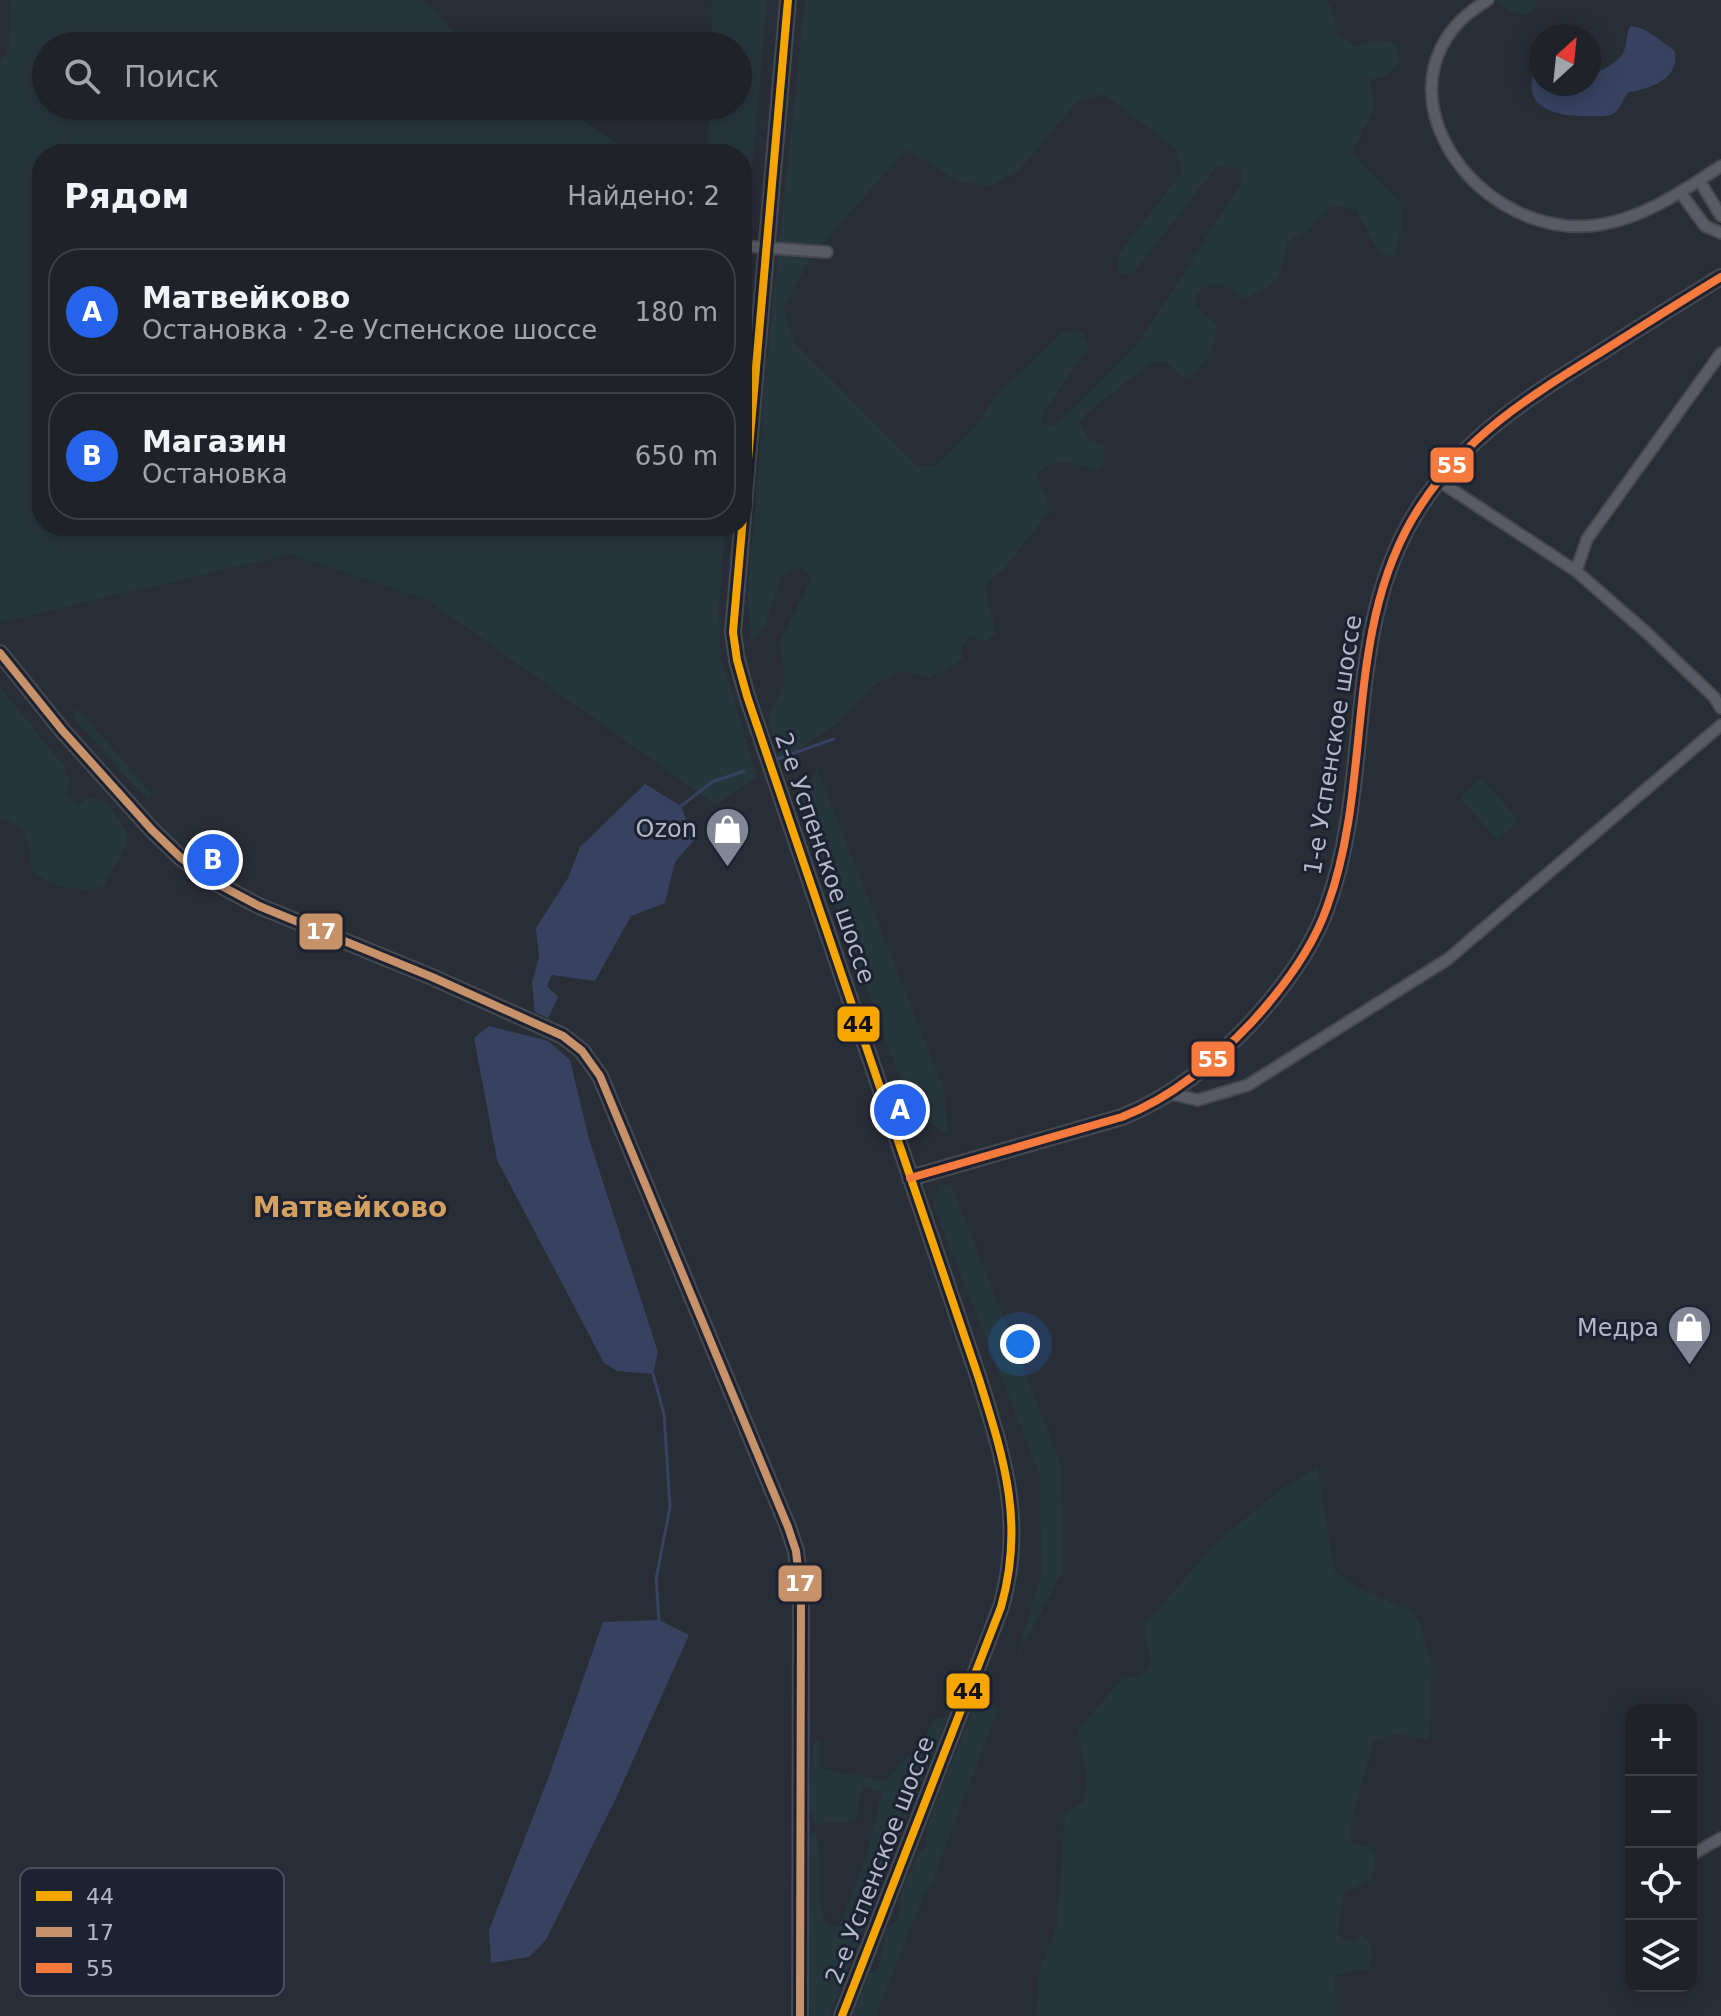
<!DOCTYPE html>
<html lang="ru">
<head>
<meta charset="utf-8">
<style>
	:root { --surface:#1f2228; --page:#272a30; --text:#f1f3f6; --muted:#a1a4a8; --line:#3c3f45; --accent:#2563eb }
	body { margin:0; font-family:"DejaVu Sans",sans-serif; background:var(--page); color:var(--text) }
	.controls { position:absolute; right:24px; bottom:24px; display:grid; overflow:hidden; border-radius:16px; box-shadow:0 4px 20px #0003 }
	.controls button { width:72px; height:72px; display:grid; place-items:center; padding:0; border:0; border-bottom:2px solid var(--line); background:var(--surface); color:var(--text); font:40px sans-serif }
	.compass { position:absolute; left:1529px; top:24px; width:72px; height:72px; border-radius:50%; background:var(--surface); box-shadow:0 4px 20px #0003; rotate:27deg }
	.you { position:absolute; left:1020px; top:1344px; width:28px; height:28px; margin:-20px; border:6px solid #fff; border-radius:50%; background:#1a73e8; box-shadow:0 0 0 12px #1a73e833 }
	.badge { display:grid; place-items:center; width:52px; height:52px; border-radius:50%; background:var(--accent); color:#fff; font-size:26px; font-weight:700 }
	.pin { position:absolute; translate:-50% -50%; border:4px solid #fff; box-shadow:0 2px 8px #0006 }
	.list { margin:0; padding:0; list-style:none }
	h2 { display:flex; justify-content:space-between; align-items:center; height:104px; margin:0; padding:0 32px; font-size:34px }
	h2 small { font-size:26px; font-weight:400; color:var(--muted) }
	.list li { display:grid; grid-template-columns:52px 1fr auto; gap:24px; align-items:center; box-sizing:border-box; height:128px; margin:0 16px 16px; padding:0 16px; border:2px solid var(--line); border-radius:32px }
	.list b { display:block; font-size:30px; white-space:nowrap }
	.list p { margin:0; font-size:26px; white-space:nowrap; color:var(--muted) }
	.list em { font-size:26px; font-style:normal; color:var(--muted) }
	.icon { flex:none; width:44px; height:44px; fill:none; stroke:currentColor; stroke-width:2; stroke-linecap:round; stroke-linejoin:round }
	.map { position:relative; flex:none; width:1721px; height:2016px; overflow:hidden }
	.search { position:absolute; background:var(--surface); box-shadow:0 4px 20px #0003; left:32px; top:32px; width:720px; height:88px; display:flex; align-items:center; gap:20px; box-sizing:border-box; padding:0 28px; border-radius:44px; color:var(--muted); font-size:30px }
	.panel { position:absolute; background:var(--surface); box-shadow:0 4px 20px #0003; left:32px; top:144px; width:720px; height:392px; border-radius:32px }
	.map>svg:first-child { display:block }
</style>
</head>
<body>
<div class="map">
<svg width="1721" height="2016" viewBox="0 0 1721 2016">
	<rect width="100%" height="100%" fill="#292d36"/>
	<!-- green -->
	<path fill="#26373c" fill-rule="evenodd" d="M11,0H421C443,14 449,32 471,46H46V106H561L634,154H42V526H726L719,603L720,654L757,777L716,805L428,600L290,554L0,622V64C16,38 8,29 11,0Z
		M712,0H767L742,285V154H708L709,106H738V46H711Z
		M805,0H1326L1330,6L1338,36L1355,46L1374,40L1396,43L1399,64L1384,77H1370L1374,108L1352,153L1401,203V229L1394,258L1378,251L1356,209L1332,205L1305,233L1288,241C1279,279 1282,283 1244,298C1225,286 1216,276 1197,294L1196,307L1216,325C1219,345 1203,368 1187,380L1165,362H1152L1088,412L1080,422L1090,442L1104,445L1105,458L1099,471C1074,465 1055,453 1036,475L1047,498L1049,511L1005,568L986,583C985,601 995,616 995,634L984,641L970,636L962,646V659L929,678L902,671L875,684L839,722L780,762L768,717C786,683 789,682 779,644L812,578L800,566L782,576L765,627L750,641L748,594L763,399ZM1104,94L1176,148L1182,172L1117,257L1120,274L1133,273L1217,166L1240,169L1243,181L1138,344L1054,427L1042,424L1044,411L1089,347L1082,333L1074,330L1062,333L995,397L979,423L935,467L917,466L794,342L784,307L811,257L906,149L958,181L991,186L1020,169L1077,101Z
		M1496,0H1539L1530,14L1510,12Z
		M0,687L63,765L70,782L67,796L78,804L92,798L107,801L128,834L125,848L104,886C79,894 53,886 32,872C30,850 29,820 0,819Z
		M79,710L153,795L149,799L137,789L75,719V711Z
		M817,768L945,1092L948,1135L912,1111L799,806Z
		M1482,778L1519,821L1497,840L1460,797Z
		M940,1183L952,1186L1061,1465L1063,1570L1016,1660L1041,1574L1040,1476L933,1204Z
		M1317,1467L1335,1572L1358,1588L1412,1612L1419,1621L1432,1665L1429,1739L1396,1734L1373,1742L1349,1832L1351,1842L1370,1847L1376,1856L1372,1879L1344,1892L1338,1933L1345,1941H1355L1362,1934C1375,1946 1373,1954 1369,1969L1335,1974L1336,2016H1036L1039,1972L1057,1926L1065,1814L1082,1803L1087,1781L1078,1731L1123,1677H1137L1149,1669C1152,1652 1144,1641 1145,1624L1218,1541L1283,1488Z
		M986,1681L991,1703L998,1709L931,1885L924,1894L876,2016H853L869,1973L878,1970L887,1928L898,1920L902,1892L918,1856L926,1848L928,1824L983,1684Z
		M948,1715L829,2016H812L806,1991L807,1832L815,1833L819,1843L821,1911L826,1925L839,1927L867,1853L882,1792L863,1786L855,1821L817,1824L808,1807L813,1746L816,1739L821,1742L820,1769L886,1781C903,1758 923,1747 933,1721Z"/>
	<!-- water -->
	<path fill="#36425f" d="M1631,26C1648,28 1660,41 1674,50C1682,78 1650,89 1629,92C1622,99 1620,112 1610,115C1604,117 1596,116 1591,116C1567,117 1526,113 1532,80C1533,70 1535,65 1541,57V84H1589V76C1601,70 1616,65 1623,53C1628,44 1625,34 1631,26Z
		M645,784L681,806L694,840L675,862L665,903L631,916L595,981L552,975L547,986L558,997L548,1018L535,1012L532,983L539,956L536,928L568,878L580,847Z
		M489,1026L548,1041L570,1060L589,1139L658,1352L653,1374L617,1371L604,1363L497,1160L474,1038Z
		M659,1620L689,1635L617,1796L546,1940L529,1957L491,1963L489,1930L549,1776L603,1622Z"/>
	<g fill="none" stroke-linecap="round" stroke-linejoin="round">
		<!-- stream -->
		<path stroke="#36425f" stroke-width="3" d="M777,759L834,739
			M681,806L712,782L744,771
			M653,1374L664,1414L670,1507L656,1579L659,1620"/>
		<defs>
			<path id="street" d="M1488,0C1364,73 1466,234 1588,226C1636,223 1682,192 1721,166
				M1699,180L1721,216
				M1680,192L1705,226L1721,233
				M742,246L827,252
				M1439,481L1576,571L1647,633L1714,697L1721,708
				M1576,571L1587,539L1721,353
				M1171,1094L1198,1100L1248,1085L1448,959L1721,725
				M1695,1853L1721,1838"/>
			<path id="secondary" d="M788,0L733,632L737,660L747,696L979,1379C1004,1459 1025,1523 1001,1607L842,2016
				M0,653L62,730L152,830L181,858L214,882L259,906L432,977L563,1036L582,1051L600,1076L788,1527L796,1551L801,1594L800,2016
				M910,1178L1122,1117C1173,1097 1214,1062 1252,1022C1283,988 1312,950 1327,907C1375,776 1341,625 1421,505C1467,435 1529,397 1598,354C1639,328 1680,302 1721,277"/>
		</defs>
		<!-- street casing -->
		<use href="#street" stroke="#45484f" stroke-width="14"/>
		<!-- secondary casing -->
		<use href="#secondary" stroke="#45484f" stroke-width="18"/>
		<!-- street -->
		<use href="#street" stroke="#595c64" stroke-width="10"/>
		<!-- secondary -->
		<use href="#secondary" stroke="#575a63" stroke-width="14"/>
		<defs>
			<path id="bus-1" d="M788,0L733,632L737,660L747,696L979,1379C1004,1459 1025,1523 1001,1607L842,2016"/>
			<path id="bus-2" d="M0,653L62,730L152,830L181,858L214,882L259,906L432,977L563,1036L582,1051L600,1076L788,1527L796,1551L801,1594L800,2016"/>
			<path id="bus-3" d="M910,1178L1122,1117C1173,1097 1214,1062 1252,1022C1283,988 1312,950 1327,907C1375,776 1341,625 1421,505C1467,435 1529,397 1598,354C1639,328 1680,302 1721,277"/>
		</defs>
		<!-- bus-1 casing -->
		<use href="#bus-1" stroke="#1c2231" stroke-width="14"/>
		<!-- bus-2 casing -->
		<use href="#bus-2" stroke="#1c2231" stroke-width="14"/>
		<!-- bus-3 casing -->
		<use href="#bus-3" stroke="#1c2231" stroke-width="14"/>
		<!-- bus-1 -->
		<use href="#bus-1" stroke="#f7a600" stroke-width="8"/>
		<!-- bus-2 -->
		<use href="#bus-2" stroke="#c7916a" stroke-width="8"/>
		<!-- bus-3 -->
		<use href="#bus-3" stroke="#f6793e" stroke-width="8"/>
	</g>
	<!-- icons -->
	<defs>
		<symbol id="shop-pin" viewBox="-11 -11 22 30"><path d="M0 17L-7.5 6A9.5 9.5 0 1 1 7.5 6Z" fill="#838795" stroke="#1c2231"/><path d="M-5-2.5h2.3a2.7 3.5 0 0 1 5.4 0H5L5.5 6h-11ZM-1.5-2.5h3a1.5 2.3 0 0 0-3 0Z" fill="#fff"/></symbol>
	</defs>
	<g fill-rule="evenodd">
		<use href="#shop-pin" x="702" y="804" width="51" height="69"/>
		<use href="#shop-pin" x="1664" y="1302" width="51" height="69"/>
	</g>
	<g text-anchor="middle" stroke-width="6" stroke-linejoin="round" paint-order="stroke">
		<!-- street labels -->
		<g font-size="24" fill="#b3b8c8" stroke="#1c2231">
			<text transform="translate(1333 745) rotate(-81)" y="8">1-е Успенское шоссе</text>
			<text transform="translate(825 858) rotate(71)" y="8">2-е Успенское шоссе</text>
			<text transform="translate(880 1860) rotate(-69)" y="8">2-е Успенское шоссе</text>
		</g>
		<!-- poi labels -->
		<g font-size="24" fill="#b3b8c8" stroke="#1c2231" text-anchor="end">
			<text x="697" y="837">Ozon</text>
			<text x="1659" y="1336">Медра</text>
		</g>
		<!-- quarter labels -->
		<g font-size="28" font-weight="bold" fill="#d4a161" stroke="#1c2231">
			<text x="350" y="1217">Матвейково</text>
		</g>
	</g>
	<!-- legend -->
	<rect x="20" y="1868" width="264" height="128" rx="12" fill="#1c2231" stroke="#494f5e" stroke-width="2"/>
	<rect x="36" y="1891" width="36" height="10" fill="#f7a600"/>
	<rect x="36" y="1927" width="36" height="10" fill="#c7916a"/>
	<rect x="36" y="1963" width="36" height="10" fill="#f6793e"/>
	<g font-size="22" fill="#b3b8c8">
		<text x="86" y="1904">44</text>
		<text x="86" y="1940">17</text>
		<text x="86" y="1976">55</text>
	</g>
	<g stroke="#1c2231" stroke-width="3">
		<rect x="1429" y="446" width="46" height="38" rx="8" fill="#f6793e"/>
		<rect x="298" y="912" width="46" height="39" rx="8" fill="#c7916a"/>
		<rect x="836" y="1005" width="45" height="38" rx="8" fill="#f7a600"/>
		<rect x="1190" y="1040" width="46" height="38" rx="8" fill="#f6793e"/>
		<rect x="777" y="1564" width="46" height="39" rx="8" fill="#c7916a"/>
		<rect x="945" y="1672" width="46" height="38" rx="8" fill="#f7a600"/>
	</g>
	<g font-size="22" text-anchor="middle" font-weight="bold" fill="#fff">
		<text x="1452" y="473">55</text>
		<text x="321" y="939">17</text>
		<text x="1213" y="1067">55</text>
		<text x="800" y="1591">17</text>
	</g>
	<g font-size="22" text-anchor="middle" font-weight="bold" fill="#111">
		<text x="858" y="1032">44</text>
		<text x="968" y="1699">44</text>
	</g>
</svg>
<div class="controls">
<button>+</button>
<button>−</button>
<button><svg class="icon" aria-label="locate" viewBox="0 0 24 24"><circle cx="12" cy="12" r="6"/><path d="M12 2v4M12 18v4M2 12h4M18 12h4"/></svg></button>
<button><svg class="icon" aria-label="layers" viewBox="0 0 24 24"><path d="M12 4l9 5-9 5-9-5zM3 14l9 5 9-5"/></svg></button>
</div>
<svg class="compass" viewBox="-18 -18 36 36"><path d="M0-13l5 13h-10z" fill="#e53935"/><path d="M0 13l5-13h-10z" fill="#a1a4a8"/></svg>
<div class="you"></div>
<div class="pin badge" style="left:900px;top:1110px">A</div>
<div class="pin badge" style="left:213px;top:860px">B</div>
<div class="search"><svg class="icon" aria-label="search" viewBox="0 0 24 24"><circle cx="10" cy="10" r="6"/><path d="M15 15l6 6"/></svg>Поиск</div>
<section class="panel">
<h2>Рядом<small>Найдено: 2</small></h2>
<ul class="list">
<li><span class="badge">A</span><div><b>Матвейково</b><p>Остановка · 2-е Успенское шоссе</p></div><em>180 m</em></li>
<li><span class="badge">B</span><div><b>Магазин</b><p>Остановка</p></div><em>650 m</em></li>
</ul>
</section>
</div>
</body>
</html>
